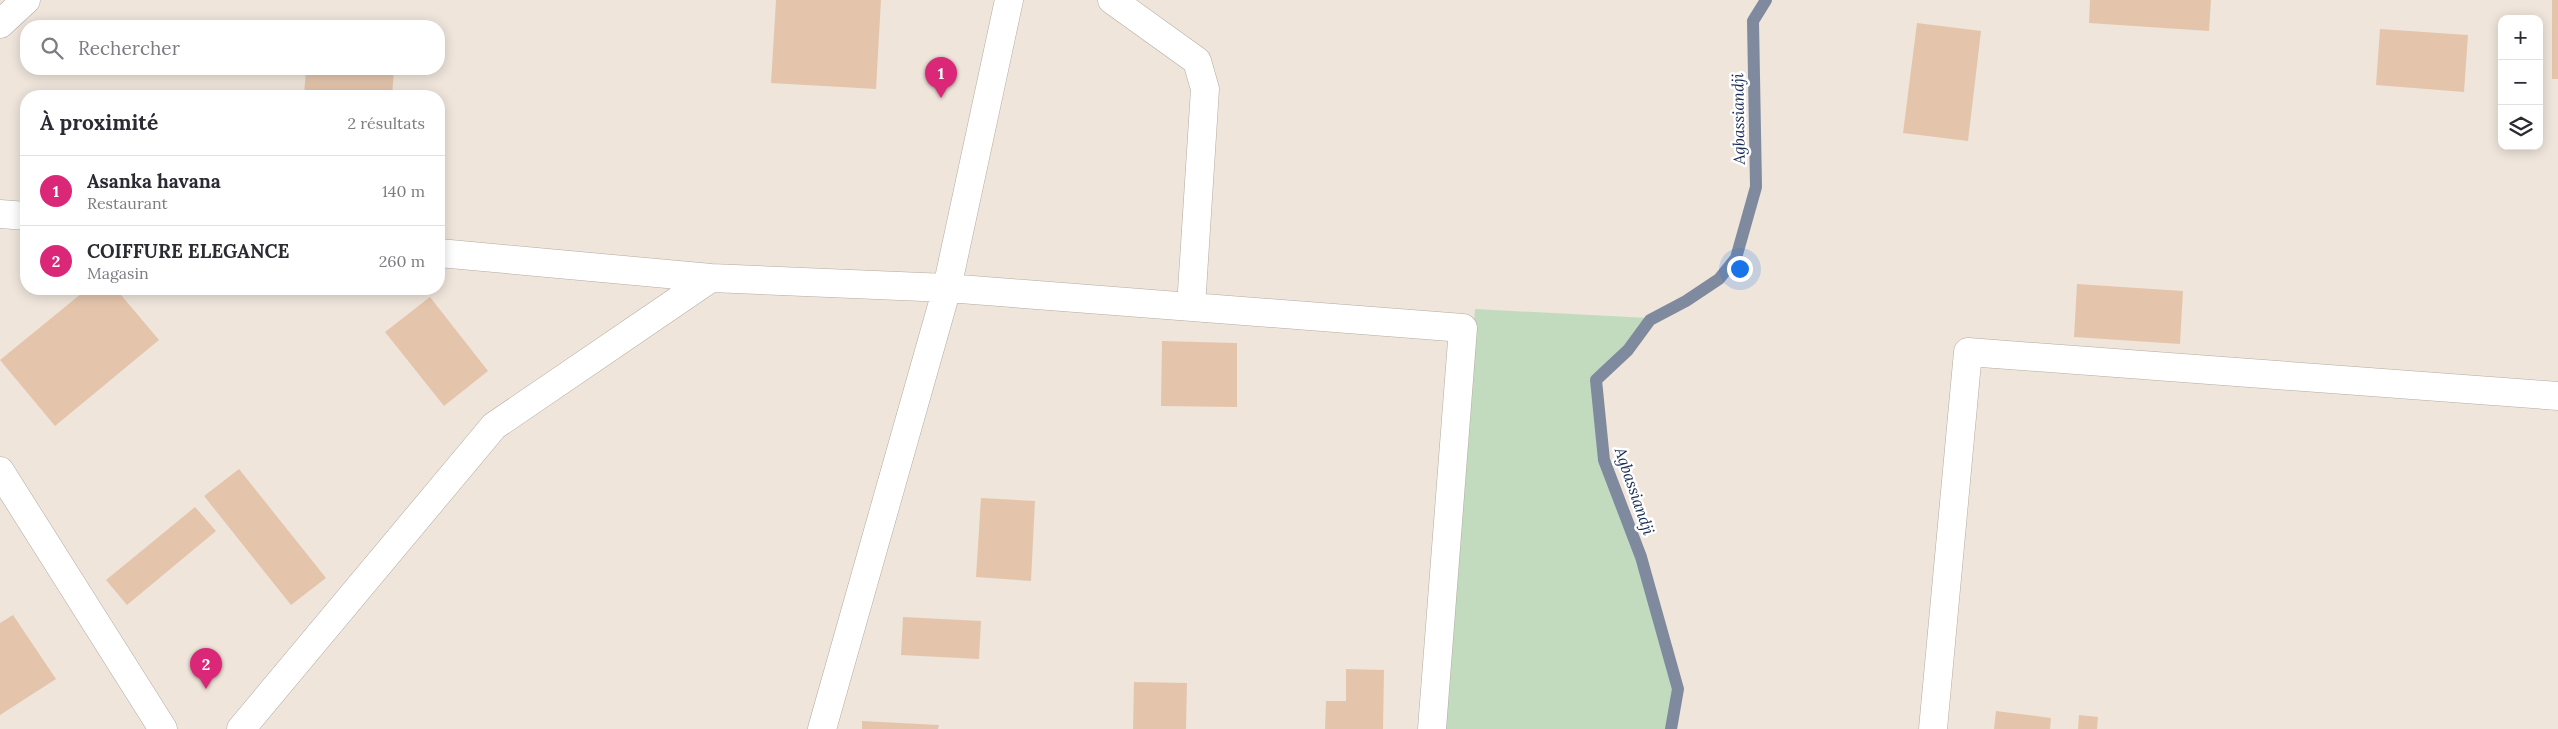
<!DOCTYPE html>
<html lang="fr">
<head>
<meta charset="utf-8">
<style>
	:root { --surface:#fff; --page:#f7f7f7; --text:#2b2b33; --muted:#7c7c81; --line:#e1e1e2; --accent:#db2777 }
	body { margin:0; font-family:Lora,serif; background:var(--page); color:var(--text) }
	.controls { position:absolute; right:15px; top:15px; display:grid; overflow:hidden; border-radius:10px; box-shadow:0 2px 12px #0003 }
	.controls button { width:45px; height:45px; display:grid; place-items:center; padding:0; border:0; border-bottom:1px solid var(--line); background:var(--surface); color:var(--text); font:25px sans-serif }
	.you { position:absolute; left:1739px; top:268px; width:18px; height:18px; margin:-12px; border:4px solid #fff; border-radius:50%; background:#1a73e8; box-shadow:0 0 0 8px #1a73e833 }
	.badge { display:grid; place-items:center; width:32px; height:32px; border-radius:50%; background:var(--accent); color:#fff; font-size:16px; font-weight:700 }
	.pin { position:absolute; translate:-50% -41px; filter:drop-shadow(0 1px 2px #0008) }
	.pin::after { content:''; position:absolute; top:26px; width:18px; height:15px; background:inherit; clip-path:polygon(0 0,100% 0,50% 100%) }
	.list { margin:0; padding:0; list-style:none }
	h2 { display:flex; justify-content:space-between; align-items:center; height:65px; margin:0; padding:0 20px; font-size:21px }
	h2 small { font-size:16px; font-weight:400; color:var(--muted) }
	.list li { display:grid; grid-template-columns:32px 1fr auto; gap:15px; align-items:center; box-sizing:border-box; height:70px; padding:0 20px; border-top:1px solid var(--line) }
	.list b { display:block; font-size:19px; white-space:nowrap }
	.list p { margin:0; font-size:16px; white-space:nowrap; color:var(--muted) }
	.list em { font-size:16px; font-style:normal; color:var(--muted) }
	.icon { flex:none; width:28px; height:28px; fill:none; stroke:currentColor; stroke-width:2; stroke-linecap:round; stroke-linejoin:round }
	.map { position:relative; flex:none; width:2558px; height:729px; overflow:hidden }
	.search { position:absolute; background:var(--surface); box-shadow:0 2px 12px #0003; left:20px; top:20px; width:425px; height:55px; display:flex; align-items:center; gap:12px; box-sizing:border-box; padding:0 18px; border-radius:20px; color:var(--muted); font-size:19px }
	.panel { position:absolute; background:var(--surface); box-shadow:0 2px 12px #0003; left:20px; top:90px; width:425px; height:205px; border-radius:20px }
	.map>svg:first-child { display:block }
</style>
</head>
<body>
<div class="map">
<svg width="2558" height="729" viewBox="0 0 2558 729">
	<rect width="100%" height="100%" fill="#efe5db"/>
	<!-- green -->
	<path fill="#c2dbbf" d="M1475,309L1648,318L1628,349L1596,379L1603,460L1640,557L1676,689L1670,729H1444Z"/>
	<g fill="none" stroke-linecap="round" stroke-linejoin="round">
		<!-- stream -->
		<path stroke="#808a9f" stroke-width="12" d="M1671,729L1678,689L1641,557L1604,460L1596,380L1628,350L1650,320L1686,301L1719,279L1736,258L1756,187L1753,21L1766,0"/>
	</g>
	<!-- building -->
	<path fill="#e4c5ac" d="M776,0H881L876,89L771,83Z
		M2090,0H2211L2209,31L2089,23Z
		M2552,0H2558V79H2552Z
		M1917,23L1981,31L1968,141L1903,133Z
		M2380,29L2468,35L2464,92L2376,85Z
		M306,69H394L392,96H304Z
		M2077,284L2183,291L2180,344L2074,337Z
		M87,289H116L159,340L55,426L0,360Z
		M430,297L488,371L444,406L385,332Z
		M1162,341L1237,343V407L1161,406Z
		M239,469L326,578L291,605L204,496Z
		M981,498L1035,501L1031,581L976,577Z
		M195,507L216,531L127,605L106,580Z
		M13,615L56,679L0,715V623Z
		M903,617L981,621L979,659L901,655Z
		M1346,669L1384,670L1383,729H1325L1326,701H1346Z
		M1134,682L1187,683L1186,729H1133Z
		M1996,711L2051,718L2050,729H1994Z
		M2079,715L2098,717L2097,729H2078Z
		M862,721L939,725L938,729H862Z"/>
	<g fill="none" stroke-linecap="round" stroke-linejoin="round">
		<defs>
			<path id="street" d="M1112,0L1197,61L1205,89L1191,307
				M0,24L26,0
				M0,214L26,216
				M439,253L711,278L947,288L1463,328L1432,729
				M0,471L163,729
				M241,729L494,426L711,278
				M822,729L947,288L1009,0
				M1933,729L1968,352L2558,396"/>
		</defs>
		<!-- street casing -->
		<use href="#street" stroke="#b3aaa0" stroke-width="29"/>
		<!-- street -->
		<use href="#street" stroke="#fff" stroke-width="28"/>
	</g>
	<g text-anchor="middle" stroke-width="5" stroke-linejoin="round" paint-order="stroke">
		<!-- water labels -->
		<g font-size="16" font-style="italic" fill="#162a53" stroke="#fff">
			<text transform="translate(1738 119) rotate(-91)" y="6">Agbassiandji</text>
			<text transform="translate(1635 491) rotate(71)" y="6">Agbassiandji</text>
		</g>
	</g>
</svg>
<div class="controls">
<button>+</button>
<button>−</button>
<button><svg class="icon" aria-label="layers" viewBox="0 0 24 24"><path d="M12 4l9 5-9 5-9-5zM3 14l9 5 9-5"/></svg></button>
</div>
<div class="you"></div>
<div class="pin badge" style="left:941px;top:98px">1</div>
<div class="pin badge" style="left:206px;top:689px">2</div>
<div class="search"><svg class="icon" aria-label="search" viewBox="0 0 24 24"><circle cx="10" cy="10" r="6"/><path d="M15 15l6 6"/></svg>Rechercher</div>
<section class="panel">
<h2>À proximité<small>2 résultats</small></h2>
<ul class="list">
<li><span class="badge">1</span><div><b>Asanka havana</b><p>Restaurant</p></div><em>140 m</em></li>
<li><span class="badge">2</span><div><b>COIFFURE ELEGANCE</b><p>Magasin</p></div><em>260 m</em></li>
</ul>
</section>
</div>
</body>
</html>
